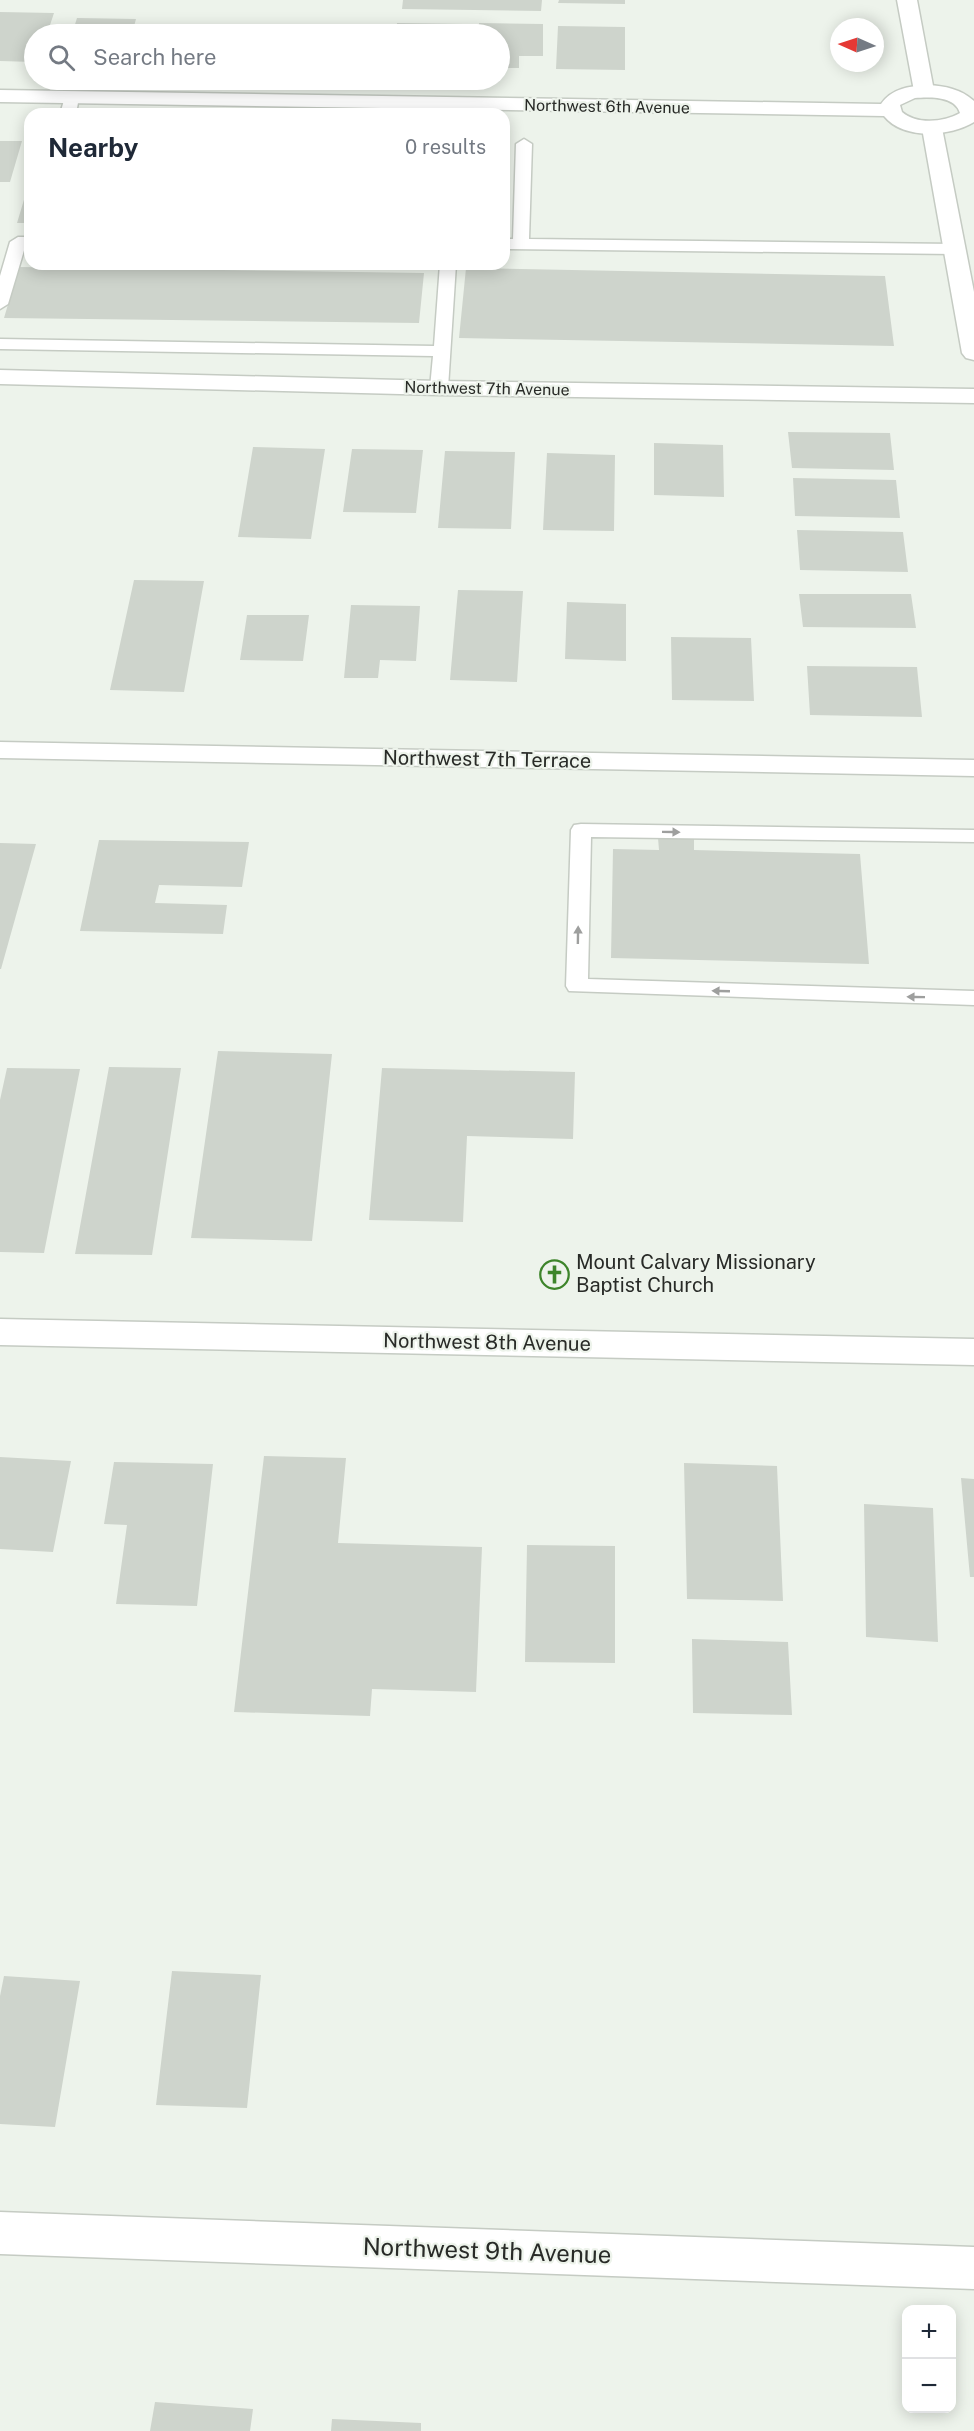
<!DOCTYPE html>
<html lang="en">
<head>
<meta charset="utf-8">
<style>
	:root { --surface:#fff; --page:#f2f2f3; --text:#1f2937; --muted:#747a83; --line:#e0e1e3 }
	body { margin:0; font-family:"Public Sans",sans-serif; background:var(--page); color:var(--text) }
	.controls { position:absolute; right:18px; bottom:18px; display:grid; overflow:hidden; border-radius:12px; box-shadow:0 3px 15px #0003 }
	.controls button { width:54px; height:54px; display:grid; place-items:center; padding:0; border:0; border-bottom:2px solid var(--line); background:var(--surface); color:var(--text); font:30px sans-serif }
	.compass { position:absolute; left:830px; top:18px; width:54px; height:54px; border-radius:50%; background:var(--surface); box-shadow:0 3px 15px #0003; rotate:273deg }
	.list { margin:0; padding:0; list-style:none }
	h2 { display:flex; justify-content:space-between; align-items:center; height:78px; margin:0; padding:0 24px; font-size:26px }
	h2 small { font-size:20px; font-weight:400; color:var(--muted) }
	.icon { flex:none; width:33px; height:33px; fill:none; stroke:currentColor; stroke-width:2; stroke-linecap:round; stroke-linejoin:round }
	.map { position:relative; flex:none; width:974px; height:2431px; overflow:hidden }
	.search { position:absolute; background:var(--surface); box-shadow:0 3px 15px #0003; left:24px; top:24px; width:486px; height:66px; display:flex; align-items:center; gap:15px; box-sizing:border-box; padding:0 21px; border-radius:33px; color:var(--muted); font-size:22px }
	.panel { position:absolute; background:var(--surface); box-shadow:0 3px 15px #0003; left:24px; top:108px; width:486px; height:162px; border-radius:18px }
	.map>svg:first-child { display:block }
</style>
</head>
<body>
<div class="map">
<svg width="974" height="2431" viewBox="0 0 974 2431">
	<rect width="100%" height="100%" fill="#edf3eb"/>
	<!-- building -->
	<path fill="#ced4cc" d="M403,0H542L541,11L402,9Z
		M559,0H625V4L558,3Z
		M0,12L54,13L47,34H34V62L0,61Z
		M77,18L136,19L132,34H72Z
		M397,23L464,24L463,34H396Z
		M479,23L543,24V56H519V68H500V34H479Z
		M323,26L367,27L366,34H322Z
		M558,26L625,27V70L556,69Z
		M248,28L291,29L290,34H246Z
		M157,30L208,31L207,34H156Z
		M0,141H22L10,182H0Z
		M29,183L30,223H17Z
		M19,267L424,273L419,323L4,318Z
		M466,268L885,276L894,346L459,338Z
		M788,432L890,433L894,470L792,468Z
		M654,443L723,445L724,497L654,495Z
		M253,447L325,449L311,539L238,537Z
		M352,449L423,450L416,513L343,512Z
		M445,451L515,452L511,529L438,528Z
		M547,453L615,455L614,531L543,530Z
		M793,478L896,480L900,518L795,516Z
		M797,530L903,532L908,572L800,570Z
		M134,580L204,581L184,692L110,690Z
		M458,590L523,591L517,682L450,680Z
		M799,594H911L916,628L803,627Z
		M567,602L626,604V661L565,659Z
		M351,605L420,606L416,661L380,660L378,678H344Z
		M247,615H309L303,661L240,660Z
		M671,637L751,638L754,701L672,700Z
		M807,666L917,667L922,717L810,715Z
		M658,838L694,839V850L860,854L869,964L611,958L613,849L659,850Z
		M99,840L249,842L242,887L159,885L155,903L227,905L223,934L80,931Z
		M0,843L36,844L1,969H0Z
		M218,1051L332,1054L312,1241L191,1238Z
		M109,1067L181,1068L152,1255L75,1254Z
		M7,1068L80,1069L44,1253L0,1252V1100Z
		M382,1068L575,1072L573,1139L467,1136L463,1222L369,1220Z
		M264,1456L346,1458L338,1543L482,1547L476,1692L372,1689L370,1716L234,1712Z
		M0,1457L71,1461L53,1552L0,1549Z
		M114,1462L213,1464L197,1606L116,1604L127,1525L104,1524Z
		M684,1463L777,1466L783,1601L687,1599Z
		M961,1478L974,1479V1577H970Z
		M864,1504L933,1508L938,1642L866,1637Z
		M527,1545L615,1546V1663L525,1662Z
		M692,1639L788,1642L792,1715L693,1713Z
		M172,1971L261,1975L247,2108L156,2105Z
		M4,1976L80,1981L55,2127L0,2124V1996Z
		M155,2402L253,2409L250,2431H150Z
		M332,2419L421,2423V2431H331Z"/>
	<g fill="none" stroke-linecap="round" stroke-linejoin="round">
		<defs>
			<path id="lane" d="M72,93L79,97L76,114H60L65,97Z
				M524,139L532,144L529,239L955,244L963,249L955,254L504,249V239H513L516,144Z
				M18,237H30V247H25L8,304L0,309V276L10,242Z
				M440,264H456L448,388L439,393L430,388L433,356L0,349V339L434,346Z
				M581,824L974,830V842L591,837L588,979L974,991V1005L569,991L566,986L571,830L574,825Z"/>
			<path id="street" d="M897,0H917L934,91L931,95H917L914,91Z
				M932,122L939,124L942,128L974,292V360L966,358L962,353L922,128L925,124Z
				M0,370L439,381L974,389V403L439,395L0,384Z
				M0,742L974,760V776L0,758Z
				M0,1319L974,1339V1365L0,1345Z
				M0,2212L974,2247V2289L0,2254Z"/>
			<path id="secondary" d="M928,85C945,86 961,89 974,101V122C950,137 903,140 884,116L0,102V90L881,104C892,88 910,86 928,85ZM915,98C930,97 955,96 960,113C944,122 917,125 902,112L900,105Z"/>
		</defs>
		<!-- lane casing -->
		<use href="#lane" stroke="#c5cbc3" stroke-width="3"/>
		<!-- street casing -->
		<use href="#street" stroke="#c5cbc3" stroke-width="3"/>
		<!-- secondary casing -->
		<use href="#secondary" stroke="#c5cbc3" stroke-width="3"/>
		<!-- lane -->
		<use href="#lane" fill="#fff" fill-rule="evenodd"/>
		<!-- street -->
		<use href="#street" fill="#fff" fill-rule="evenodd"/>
		<!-- secondary -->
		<use href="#secondary" fill="#fff" fill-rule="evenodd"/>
	</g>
	<!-- one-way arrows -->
	<defs><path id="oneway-solid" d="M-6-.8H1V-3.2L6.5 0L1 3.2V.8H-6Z" transform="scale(1.5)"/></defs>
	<g fill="#9e9f9e">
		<use href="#oneway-solid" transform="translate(671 832) rotate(1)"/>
		<use href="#oneway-solid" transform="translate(578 935) rotate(-89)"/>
		<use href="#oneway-solid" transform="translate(721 991) rotate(-178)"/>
		<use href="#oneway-solid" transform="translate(916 997) rotate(-179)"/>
	</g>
	<!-- icons -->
	<defs>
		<symbol id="church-ring" viewBox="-11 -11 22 22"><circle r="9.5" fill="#edf3eb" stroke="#3d842a" stroke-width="1.5"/><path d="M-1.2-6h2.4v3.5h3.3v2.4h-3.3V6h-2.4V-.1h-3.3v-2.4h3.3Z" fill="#3d842a"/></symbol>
	</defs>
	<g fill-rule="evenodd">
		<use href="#church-ring" x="538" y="1258" width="33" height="33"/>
	</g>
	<g text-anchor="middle" stroke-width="4.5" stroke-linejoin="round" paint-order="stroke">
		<!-- far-street labels -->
		<g font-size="16" fill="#282a27" stroke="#edf3eb">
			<text transform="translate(607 106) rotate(1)" y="6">Northwest 6th Avenue</text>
			<text transform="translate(487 388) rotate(1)" y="6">Northwest 7th Avenue</text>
		</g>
		<!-- street labels -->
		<g font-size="20" fill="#282a27" stroke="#edf3eb">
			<text transform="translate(487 759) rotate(1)" y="7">Northwest 7th Terrace</text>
			<text transform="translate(487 1342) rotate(1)" y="7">Northwest 8th Avenue</text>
		</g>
		<!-- poi labels -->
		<g font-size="20" fill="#282a27" stroke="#edf3eb" text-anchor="start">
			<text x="576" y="1269">Mount Calvary Missionary<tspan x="576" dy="23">Baptist Church</tspan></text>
		</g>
		<!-- near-street labels -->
		<g font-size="24" fill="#282a27" stroke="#edf3eb">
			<text transform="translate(487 2251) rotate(2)" y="8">Northwest 9th Avenue</text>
		</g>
	</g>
</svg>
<div class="controls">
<button>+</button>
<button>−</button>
</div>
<svg class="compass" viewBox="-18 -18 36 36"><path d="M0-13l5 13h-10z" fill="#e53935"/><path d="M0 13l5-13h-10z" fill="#747a83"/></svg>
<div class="search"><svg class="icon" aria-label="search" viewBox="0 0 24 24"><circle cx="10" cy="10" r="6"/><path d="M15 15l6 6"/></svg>Search here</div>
<section class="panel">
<h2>Nearby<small>0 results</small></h2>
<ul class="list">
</ul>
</section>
</div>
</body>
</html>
